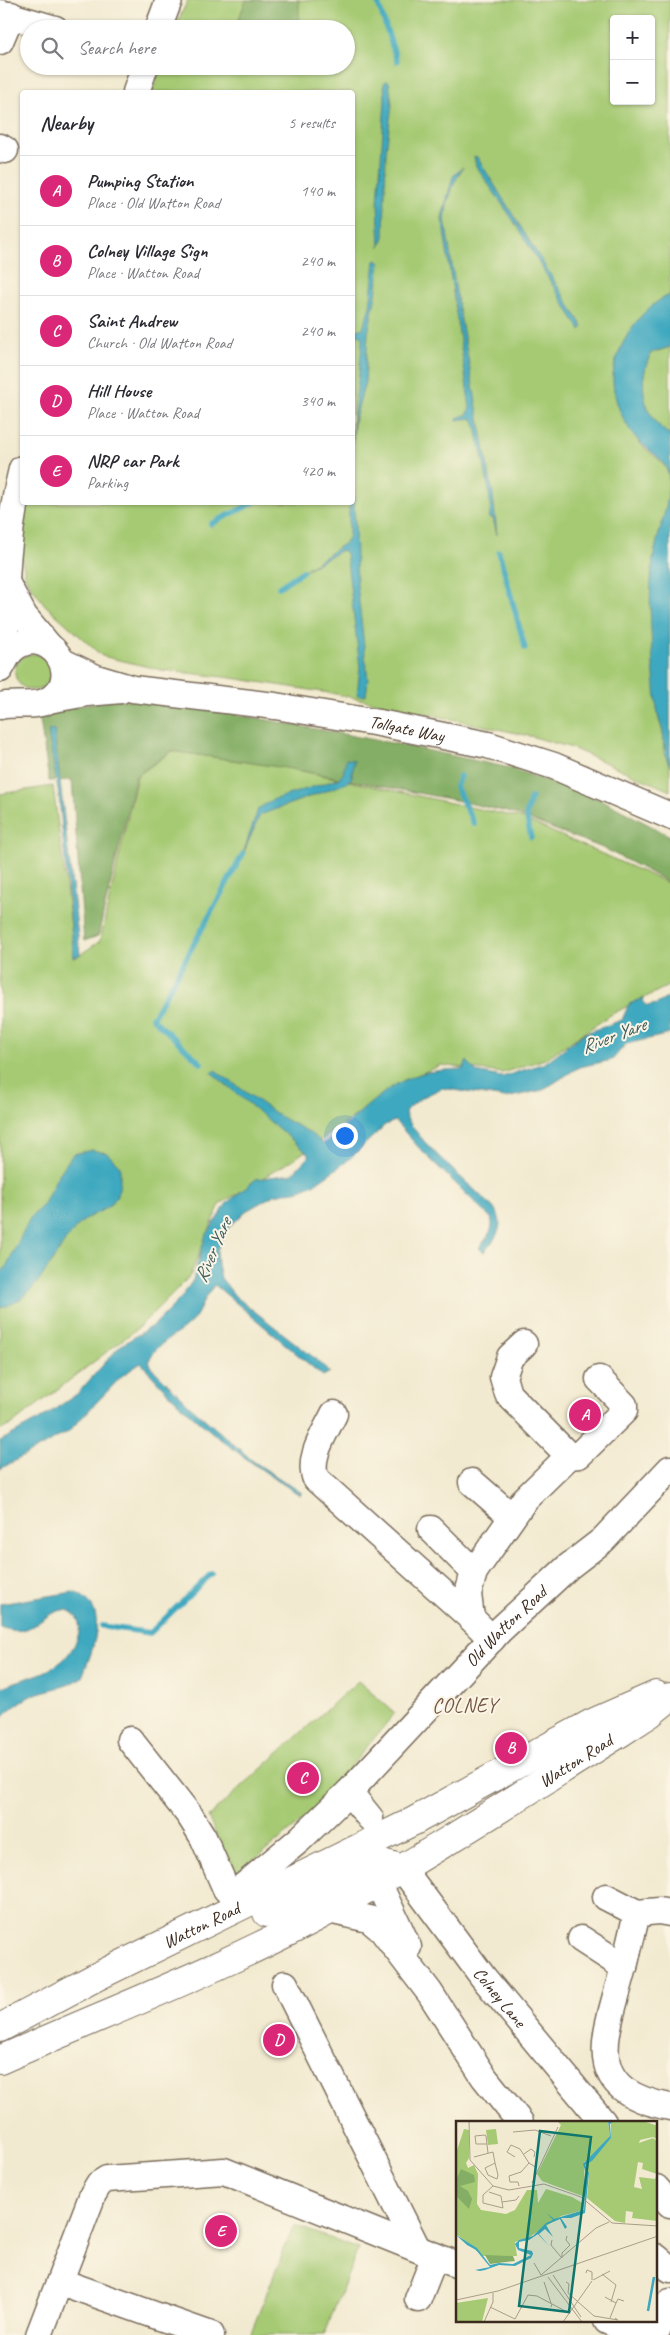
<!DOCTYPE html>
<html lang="en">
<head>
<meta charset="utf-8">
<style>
	:root { --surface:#fff; --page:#f7f7f7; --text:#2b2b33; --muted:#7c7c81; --line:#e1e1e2; --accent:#db2777 }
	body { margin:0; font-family:Caveat,sans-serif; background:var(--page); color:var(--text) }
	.controls { position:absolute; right:15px; top:15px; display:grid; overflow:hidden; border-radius:5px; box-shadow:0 1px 4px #0004 }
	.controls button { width:45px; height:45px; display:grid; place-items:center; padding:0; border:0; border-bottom:1px solid var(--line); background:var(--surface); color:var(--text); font:25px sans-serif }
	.you { position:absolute; left:344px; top:1135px; width:18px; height:18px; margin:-12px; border:4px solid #fff; border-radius:50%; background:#1a73e8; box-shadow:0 0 0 8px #1a73e833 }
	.badge { display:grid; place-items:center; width:32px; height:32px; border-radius:50%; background:var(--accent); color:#fff; font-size:16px; font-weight:700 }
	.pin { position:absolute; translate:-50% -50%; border:2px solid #fff; box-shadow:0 1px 5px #0006 }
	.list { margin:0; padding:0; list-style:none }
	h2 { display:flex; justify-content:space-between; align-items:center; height:65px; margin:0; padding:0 20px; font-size:21px }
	h2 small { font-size:16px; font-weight:400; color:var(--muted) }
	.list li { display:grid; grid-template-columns:32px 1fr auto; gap:15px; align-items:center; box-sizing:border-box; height:70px; padding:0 20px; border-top:1px solid var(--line) }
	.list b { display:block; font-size:19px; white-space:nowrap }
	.list p { margin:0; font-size:16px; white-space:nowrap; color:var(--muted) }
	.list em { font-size:16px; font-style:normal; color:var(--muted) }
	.icon { flex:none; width:28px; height:28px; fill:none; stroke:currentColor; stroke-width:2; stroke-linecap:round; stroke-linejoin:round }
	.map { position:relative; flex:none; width:670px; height:2335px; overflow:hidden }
	.search { position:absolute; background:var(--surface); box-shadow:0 1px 4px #0004; left:20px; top:20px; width:335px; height:55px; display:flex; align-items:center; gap:12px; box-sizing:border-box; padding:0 18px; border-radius:28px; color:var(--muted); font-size:19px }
	.panel { position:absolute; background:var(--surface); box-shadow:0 1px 4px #0004; left:20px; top:90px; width:335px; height:415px; border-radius:5px }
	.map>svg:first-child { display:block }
</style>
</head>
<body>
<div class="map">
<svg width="670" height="2335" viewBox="0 0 670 2335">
	<rect width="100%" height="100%" fill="#fcf5e5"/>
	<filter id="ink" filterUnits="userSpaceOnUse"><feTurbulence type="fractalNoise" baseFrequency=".02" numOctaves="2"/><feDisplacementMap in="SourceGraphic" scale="10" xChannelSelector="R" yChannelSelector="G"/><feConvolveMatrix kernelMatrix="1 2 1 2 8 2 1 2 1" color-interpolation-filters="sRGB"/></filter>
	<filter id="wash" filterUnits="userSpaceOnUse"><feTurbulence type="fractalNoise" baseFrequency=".0096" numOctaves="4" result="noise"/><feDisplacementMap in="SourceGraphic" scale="20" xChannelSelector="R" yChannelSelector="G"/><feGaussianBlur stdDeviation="1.12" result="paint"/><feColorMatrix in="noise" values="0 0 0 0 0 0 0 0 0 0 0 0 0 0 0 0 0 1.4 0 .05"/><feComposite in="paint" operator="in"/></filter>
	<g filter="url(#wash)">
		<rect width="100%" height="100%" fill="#f2ead0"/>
		<!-- green -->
		<path fill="#a6ca73" stroke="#707a48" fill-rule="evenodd" d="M188,0H670V295C639,309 605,358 615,393C618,404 632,433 639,442C650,456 662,456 669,476L658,716L663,733L664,753L670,766V791L572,748L530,736L336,694L232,678L162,670L102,656L45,605L26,579L20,550L25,503L352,502V92H152L161,66H346V29H174ZM614,19H651V101H614Z
			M670,347V435C641,416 637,382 651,353Z
			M15 672a18 18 0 1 1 36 0a18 18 0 1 1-36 0Z
			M172,751L288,768L521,818L670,884V985L612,1014L545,1059L502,1073L441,1065L404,1081L294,1159L220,1204L190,1276L138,1328L11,1425L0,1430V794L53,786L75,958L100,941L137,776Z
			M358,1681L395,1713L313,1812L235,1876L208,1817Z
			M294,2225L358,2249L324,2335H250Z"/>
		<!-- forest -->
		<path fill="#84ae65" stroke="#606c42" d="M246,0H299V17L296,29H235Z
			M114,699L181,704L402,745L510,768L602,800L670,836V883L605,849L512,813L455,800L286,768L171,751L136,776L98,936L84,941L72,780L49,781L39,713Z"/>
		<!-- water -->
		<path fill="#3ea8bf" stroke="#3c696e" d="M386,81L389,82L392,104L386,151L384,237L380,247L378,203L385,100L384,83Z
			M474,156L477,157L583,327L580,330L513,220L476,166Z
			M463,167L454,183L447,205L445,219L457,298L493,495L497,535L493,518H489C495,503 478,440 475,422L472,418L457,420V418L468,414L470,408L442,218L453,176Z
			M377,260L380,263L376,295L368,333L365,382L354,422L353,444C352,408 361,373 362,337L353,331L363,328L370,306L375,261Z
			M670,295V347L651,353C637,382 642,416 670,435V766C664,753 665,747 663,733C662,727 659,721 658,715C655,699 655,682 653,666C651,630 648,596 653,560C657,533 670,506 669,478C668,460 650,453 639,441C623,425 609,392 614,368C621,339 642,306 670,295Z
			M353,472L357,585L368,680L366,696L357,695L360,667L346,553L342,550L303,571L345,543L349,536V503L352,502Z
			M54,730L80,954L74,958L59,796L48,731Z
			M346,759L354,760L352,777L347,783L260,815L243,854L258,809L272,800L338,779L343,774Z
			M670,996V1034L626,1044L612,1060L579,1067L543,1090L505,1098L442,1088L421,1098L405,1111C406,1130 463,1179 479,1194C485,1200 497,1209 499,1218C503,1231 492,1242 484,1252L479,1248C486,1239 495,1230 491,1218L421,1150L395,1121L385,1125L346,1162L316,1183L300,1190L274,1195L246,1211L224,1232L217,1251L218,1265L221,1278L235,1296L312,1356L330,1372L323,1376L215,1285C204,1295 202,1308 194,1319C181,1335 156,1341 149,1361L152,1368L192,1408L253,1461L302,1493L300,1495C242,1458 185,1416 141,1363L123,1375L68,1432L0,1469V1441L42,1418L77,1394L120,1346L155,1324L181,1298L193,1280L205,1237L227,1203L256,1179L292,1174L310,1155L212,1073L215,1070L279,1116L307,1131L324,1144C350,1123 382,1087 414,1076C430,1070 446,1070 463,1069L467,1061L476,1072L502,1077L545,1063L583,1034L622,1020L629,1004L644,998L643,1002L647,1006L657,1004Z
			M92,1150L107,1153L120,1166C120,1176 121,1187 116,1197C109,1211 91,1213 80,1224C52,1250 41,1299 0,1308V1274L6,1267L30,1218L44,1204L57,1177L73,1154Z
			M73,1592C112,1605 93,1650 82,1677C68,1689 47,1688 31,1696C19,1702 10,1710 0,1719V1688C26,1676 56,1675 72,1649C77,1641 82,1630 78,1620C65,1595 42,1624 26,1629C18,1632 8,1630 0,1627V1604Z"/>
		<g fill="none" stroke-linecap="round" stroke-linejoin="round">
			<!-- stream -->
			<path stroke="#3ea8bf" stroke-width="5.5" d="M377,0L397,61
				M211,524L253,503
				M499,552L525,648
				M279,587L303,571
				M460,776L456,787L474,824
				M531,798L526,815L531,837
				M166,995L243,854
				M164,998L152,1018L201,1063
				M102,1626L150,1633L211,1574"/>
		</g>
	</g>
	<g filter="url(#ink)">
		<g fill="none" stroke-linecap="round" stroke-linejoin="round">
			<defs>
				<g id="minor">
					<path d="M0,13L55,29"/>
					<path d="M158,29L169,0"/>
					<path d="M0,41L11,15"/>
					<path d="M136,92L145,66"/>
					<path d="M0,147L5,150"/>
					<path d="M6,582L24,616L48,645"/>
					<path d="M6,656C3,592 6,531 22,469"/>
					<path id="s1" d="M63,662L96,678L133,689L275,706L379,723L488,745L554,766L670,816"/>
					<path d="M48,700L87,693L121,690"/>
					<path d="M0,706C15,702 35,708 49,700C88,675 45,621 13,649C6,655 5,662 0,669"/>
					<path d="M334,1414C325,1433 307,1458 316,1479L471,1618"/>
					<path d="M569,1456L579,1455L624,1411V1405L599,1379"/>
					<path d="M472,1482L511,1516"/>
					<path d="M431,1529L474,1572"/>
					<path d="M492,1639L471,1618L468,1594L474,1572L525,1499L569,1456L508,1394L503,1377L510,1357L524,1344"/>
					<path id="s2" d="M130,1740L190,1816L203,1837L226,1889L231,1894L239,1890L299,1840L349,1792L500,1630L568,1567L603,1540L670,1469"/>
					<path d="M349,1792L370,1818"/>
					<path id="s3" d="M402,1868L483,1977L603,2122"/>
					<path d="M378,1882L408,1947"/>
					<path d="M606,1897L637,1913L624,1967"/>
					<path d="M329,1910L369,1919L382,1930L430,1993L484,2077L520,2122"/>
					<path d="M637,1913L659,1911L670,1913"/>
					<path d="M581,1939L624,1967C607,2033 577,2090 670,2107"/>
					<path d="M285,1984L417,2248"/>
					<path d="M656,2188L670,2204"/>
					<path d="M656,2257L670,2269"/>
					<path d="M61,2282L211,2335"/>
					<path d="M418,2299L435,2256L458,2265"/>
					<path d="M607,2321L642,2335"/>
					<path d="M39,2335L93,2194L99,2184L107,2179L224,2171L435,2256"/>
					<path d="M655,2335L670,2302"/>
				</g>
				<g id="major">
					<path d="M267,1913L351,1872L382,1863L400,1868"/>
					<path id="s4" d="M0,2028L96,1977L414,1821L592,1723L656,1695"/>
					<path id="s5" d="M0,2060C110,2011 224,1968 330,1910C429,1855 524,1793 620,1733L649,1714L670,1697"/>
				</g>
			</defs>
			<!-- minor casing -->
			<use href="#minor" stroke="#7b6d5c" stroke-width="29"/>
			<!-- major casing -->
			<use href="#major" stroke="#7b6d5c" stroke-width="30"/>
			<!-- minor -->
			<use href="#minor" stroke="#fff" stroke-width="26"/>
			<!-- major -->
			<use href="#major" stroke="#fff" stroke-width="28"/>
		</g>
	</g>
	<g text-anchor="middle" stroke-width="4" stroke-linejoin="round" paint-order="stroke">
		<!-- street labels -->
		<g font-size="18" fill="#3b2a1e" stroke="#fcf5e5">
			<text dy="6" stroke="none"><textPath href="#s1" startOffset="352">Tollgate Way</textPath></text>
			<text dy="6" stroke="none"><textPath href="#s2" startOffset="570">Old Watton Road</textPath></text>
			<text dy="6" stroke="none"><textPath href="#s5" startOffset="650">Watton Road</textPath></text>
			<text dy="6" stroke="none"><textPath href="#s4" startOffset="226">Watton Road</textPath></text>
			<text dy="6" stroke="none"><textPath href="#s3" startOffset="162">Colney Lane</textPath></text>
		</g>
		<!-- water labels -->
		<g font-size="19" font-style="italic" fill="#3c5c5e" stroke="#fcf5e5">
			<text transform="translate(613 1035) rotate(-21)" y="7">River Yare</text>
			<text transform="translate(212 1250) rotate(-67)" y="7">River Yare</text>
		</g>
		<!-- quarter labels -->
		<g font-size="20" letter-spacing="1" fill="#715646" stroke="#fcf5e5">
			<text x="465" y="1712">COLNEY</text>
		</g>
	</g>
	<!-- overview -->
	<g transform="translate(456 2121)">
		<rect width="201" height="201" fill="#f2ead0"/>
		<path d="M101,0L152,1L154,15L137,36L128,41L129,76L86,60L81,53L105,4ZM187,0L202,5L201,18L197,16L184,19L183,22L197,17L201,20V100L176,97L177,91L170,90L169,102L159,100L131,77L133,54L129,44L155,17V1ZM182,41L187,42L186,48L201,53L199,58L183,56L186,68L178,66ZM8,8L13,9V37L10,42L12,47L18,44L22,53L21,83L25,89L50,93L59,89L71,69H81L82,82L90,68L116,76L128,83V89L105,95L72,117L59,121L61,135H27L0,113V32ZM40,8L42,23L32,24L30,9ZM32,177L26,201H0V182Z" fill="#a6ca73" fill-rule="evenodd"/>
		<path d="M5,48L18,54L19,61L4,65L12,70L16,78L13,88L0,75V59ZM29,134L57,135L59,140L34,143Z" fill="#84ae65"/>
		<path d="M152,0H158L154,3L155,17L136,40L129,44L133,52L129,92L115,97H105L111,106L109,108L104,98L90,104L97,116L89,108L83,113L93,125L82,113L73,119L63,121V127L76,130L77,133L75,137L59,145L43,144L29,149L24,150L19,149L34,146L20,129L11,124L0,114L21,127L34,144L43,142L57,143L75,134L62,129L59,123L63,119L77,115L90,102L97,99L91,92L98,98L128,89L130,52L127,43L154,15Z" fill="#3ea8bf"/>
		<path fill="none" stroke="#3ea8bf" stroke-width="2.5" d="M192,190L198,156"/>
		<path fill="none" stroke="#a99d89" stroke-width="1" d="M13,0L14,39L37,65L53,69L88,63L125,76L156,102L202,105M57,11L79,9L95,15M31,23H20L19,15L29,14L30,15L32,32M68,33L75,28L79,31L78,36M18,36L37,31L39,42M59,36L51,31L55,24L64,28L73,42L81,47M39,42L42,54L41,58L32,54L29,47ZM76,62L102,6M63,65L62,61H54L53,55L65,51L73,42M33,71L45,75L47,87L27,82V74L37,65M46,81L60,79L63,75M96,119L95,124L105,136M106,137V132L114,124L110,119L111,115M78,142L85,154L140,107L153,101M130,152L131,149L136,151V159M146,153L160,164L155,181M97,154L125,196M92,156L126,201M137,159L154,150M88,161L95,182M110,161L113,163L112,172L138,195L162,199L159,197M149,176L160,182L162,178L168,180M0,179L42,170L202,115M34,186L59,198L72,174L81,175L96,183M95,186L96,183L113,192M154,197L160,182M28,201L37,181V172M107,201L136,160"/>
		<path fill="#0f766e" fill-opacity="0.15" stroke="#0f766e" stroke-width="2.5" d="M84,10L135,16L113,191L63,185Z"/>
		<rect width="201" height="201" fill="none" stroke="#3b2a1e" stroke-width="2.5"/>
	</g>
</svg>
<div class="controls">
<button>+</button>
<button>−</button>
</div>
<div class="you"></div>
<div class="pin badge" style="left:585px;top:1415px">A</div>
<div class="pin badge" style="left:511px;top:1748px">B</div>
<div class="pin badge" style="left:303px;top:1778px">C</div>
<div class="pin badge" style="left:279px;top:2040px">D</div>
<div class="pin badge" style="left:221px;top:2231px">E</div>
<div class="search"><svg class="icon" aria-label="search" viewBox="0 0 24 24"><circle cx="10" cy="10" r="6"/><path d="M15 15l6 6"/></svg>Search here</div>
<section class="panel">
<h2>Nearby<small>5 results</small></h2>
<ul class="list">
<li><span class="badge">A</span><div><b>Pumping Station</b><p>Place · Old Watton Road</p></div><em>140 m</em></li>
<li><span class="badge">B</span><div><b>Colney Village Sign</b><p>Place · Watton Road</p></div><em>240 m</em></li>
<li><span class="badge">C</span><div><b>Saint Andrew</b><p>Church · Old Watton Road</p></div><em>240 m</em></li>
<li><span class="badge">D</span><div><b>Hill House</b><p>Place · Watton Road</p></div><em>340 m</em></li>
<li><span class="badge">E</span><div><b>NRP car Park</b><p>Parking</p></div><em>420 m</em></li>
</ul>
</section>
</div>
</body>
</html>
